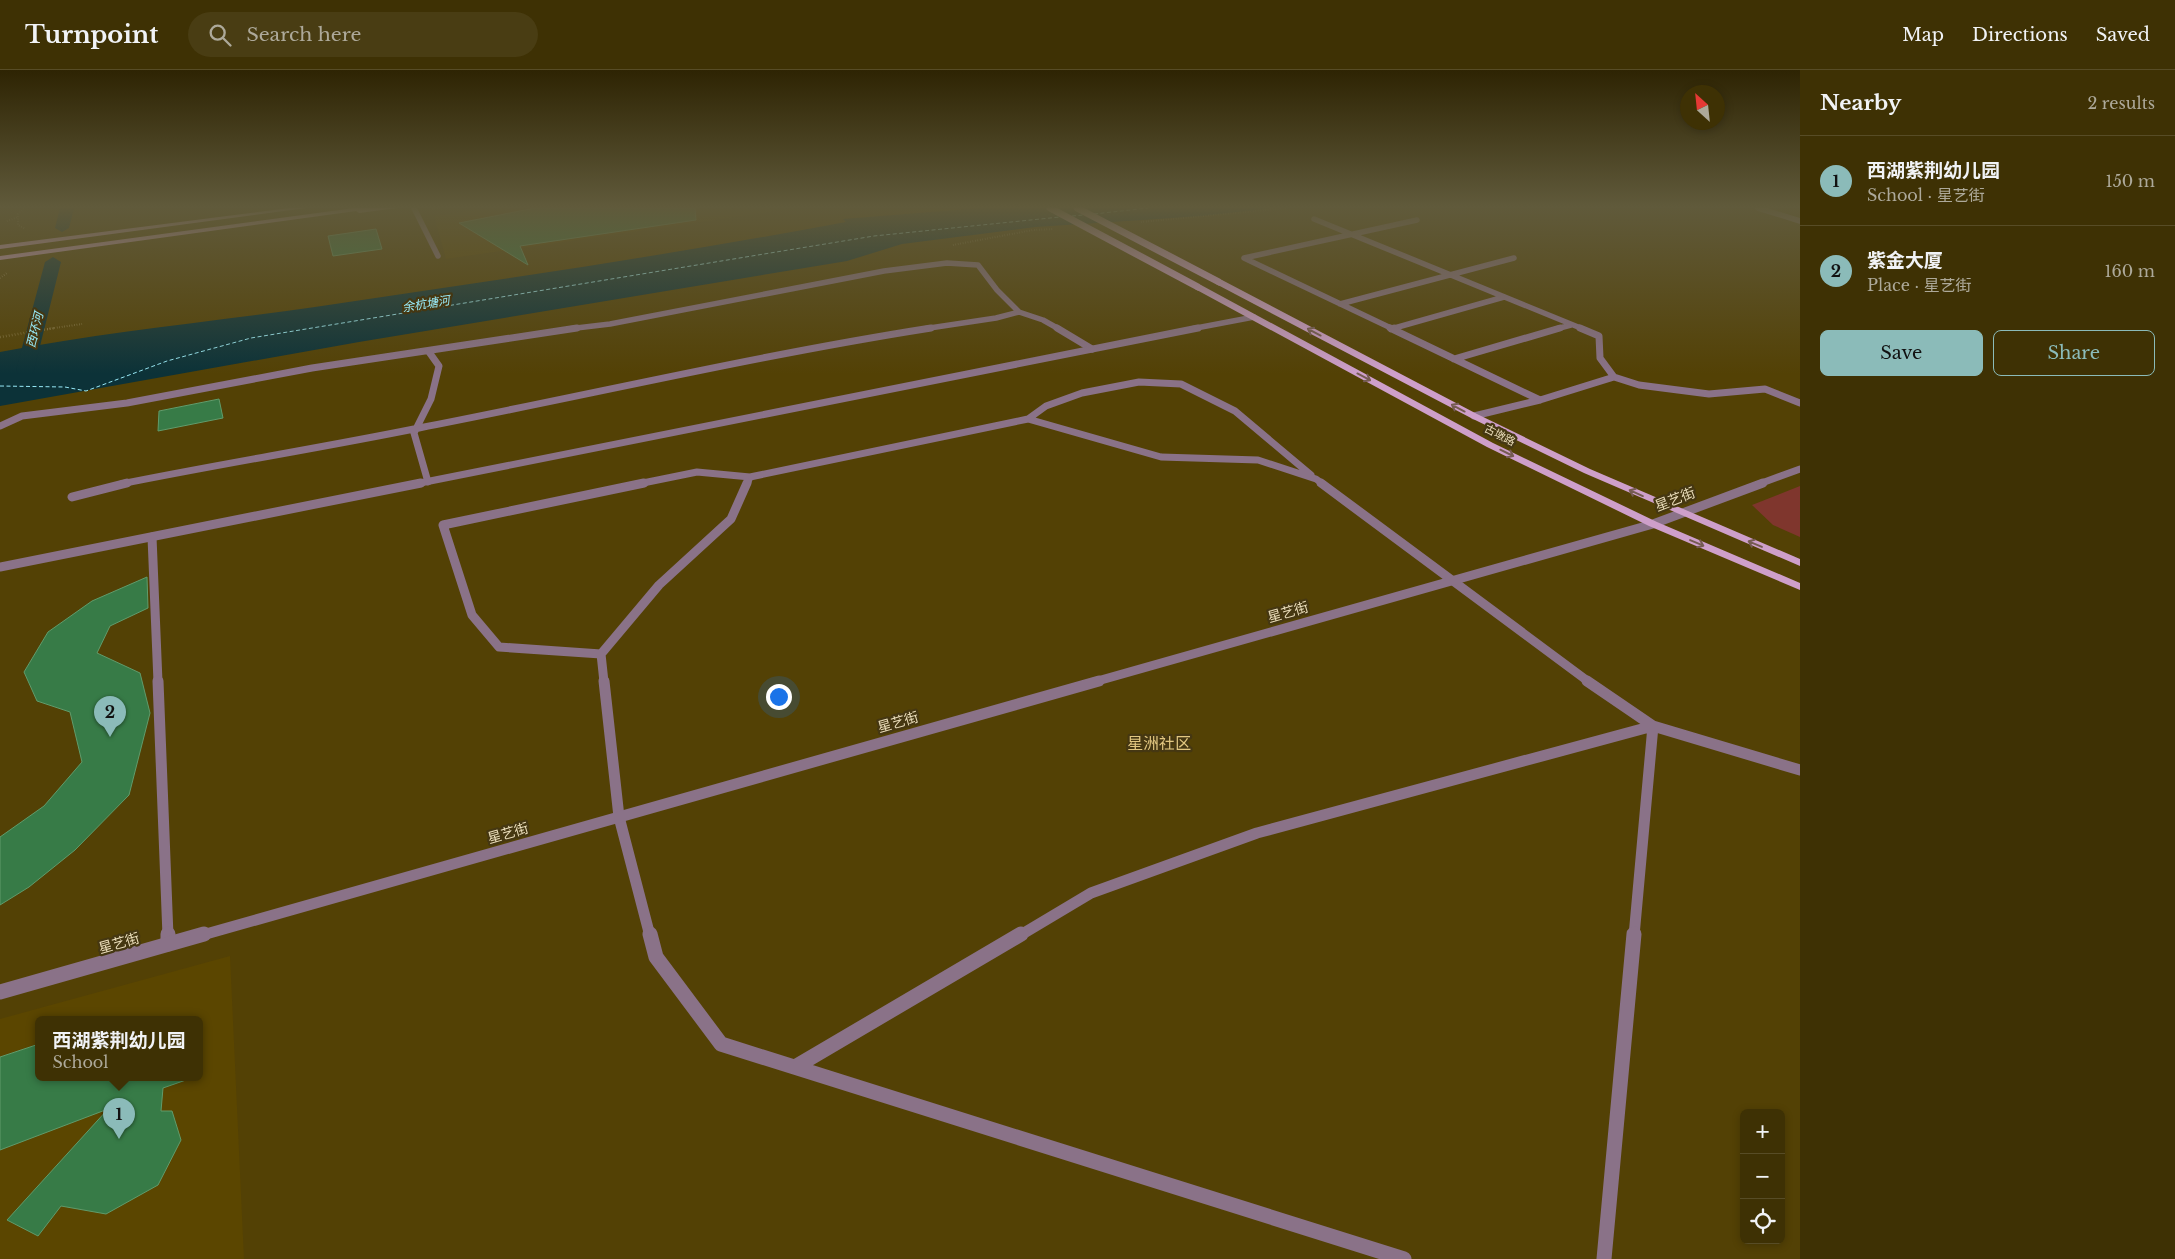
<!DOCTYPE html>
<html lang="en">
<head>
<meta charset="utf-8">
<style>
	:root { --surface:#3e3104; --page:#493d13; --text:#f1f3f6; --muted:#ada99a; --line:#574c26; --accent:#8bbbb9 }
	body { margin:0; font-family:"Libre Baskerville","Noto Sans SC",serif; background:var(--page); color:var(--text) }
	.controls { position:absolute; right:15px; bottom:15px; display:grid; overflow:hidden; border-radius:8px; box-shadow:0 2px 8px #0003 }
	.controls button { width:45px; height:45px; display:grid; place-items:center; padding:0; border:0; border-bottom:1px solid var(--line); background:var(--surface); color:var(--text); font:25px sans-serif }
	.compass { position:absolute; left:1680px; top:15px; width:45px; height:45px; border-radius:50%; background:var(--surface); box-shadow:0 2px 8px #0003; rotate:333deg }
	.you { position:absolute; left:778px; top:626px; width:18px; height:18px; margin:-12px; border:4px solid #fff; border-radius:50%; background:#1a73e8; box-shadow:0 0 0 8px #1a73e833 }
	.badge { display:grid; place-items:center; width:32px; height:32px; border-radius:50%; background:var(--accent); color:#111; font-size:16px; font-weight:700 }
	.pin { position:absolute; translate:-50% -41px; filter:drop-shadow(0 1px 2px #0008) }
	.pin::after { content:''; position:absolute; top:26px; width:18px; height:15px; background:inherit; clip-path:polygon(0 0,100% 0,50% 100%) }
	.popup { position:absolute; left:35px; top:946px; width:168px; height:65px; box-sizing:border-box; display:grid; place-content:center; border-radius:8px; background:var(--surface); filter:drop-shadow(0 1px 4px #0005); font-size:16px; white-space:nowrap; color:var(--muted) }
	.popup b { font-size:19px; color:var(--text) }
	.popup::after { content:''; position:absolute; left:50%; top:100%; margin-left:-10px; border:10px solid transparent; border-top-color:var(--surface) }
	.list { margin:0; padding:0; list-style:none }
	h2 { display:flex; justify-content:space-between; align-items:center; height:65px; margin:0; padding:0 20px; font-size:21px }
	h2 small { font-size:16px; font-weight:400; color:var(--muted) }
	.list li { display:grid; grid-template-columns:32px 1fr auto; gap:15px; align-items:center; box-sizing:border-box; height:90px; padding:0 20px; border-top:1px solid var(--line) }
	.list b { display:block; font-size:19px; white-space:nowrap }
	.list p { margin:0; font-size:16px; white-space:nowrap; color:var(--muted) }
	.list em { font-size:16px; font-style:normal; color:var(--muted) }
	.actions { display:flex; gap:10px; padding:15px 20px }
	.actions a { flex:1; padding:11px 0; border:1px solid var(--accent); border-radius:8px; text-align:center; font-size:18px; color:var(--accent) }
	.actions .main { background:var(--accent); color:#111 }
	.icon { flex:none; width:28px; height:28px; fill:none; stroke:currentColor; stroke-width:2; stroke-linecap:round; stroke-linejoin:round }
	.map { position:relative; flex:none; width:1800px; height:1189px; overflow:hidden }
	header { display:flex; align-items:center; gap:30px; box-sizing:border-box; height:70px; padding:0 25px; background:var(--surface); border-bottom:1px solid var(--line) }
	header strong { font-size:24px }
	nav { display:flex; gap:28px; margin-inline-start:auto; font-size:18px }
	.search { width:350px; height:45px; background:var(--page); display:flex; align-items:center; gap:12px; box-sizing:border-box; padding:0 18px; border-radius:28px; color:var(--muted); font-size:19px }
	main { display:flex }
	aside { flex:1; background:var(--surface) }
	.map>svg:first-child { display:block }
</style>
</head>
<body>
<header>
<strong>Turnpoint</strong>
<div class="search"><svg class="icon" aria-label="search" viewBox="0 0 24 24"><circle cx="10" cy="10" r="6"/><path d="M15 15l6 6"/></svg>Search here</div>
<nav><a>Map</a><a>Directions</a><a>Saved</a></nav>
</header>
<main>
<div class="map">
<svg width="1800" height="1189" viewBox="0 0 1800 1189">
	<rect width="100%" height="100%" fill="#534105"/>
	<!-- built -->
	<path fill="#5b4600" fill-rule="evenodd" d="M489,138H796L446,189L434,146Z
		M230,886L244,1189H0V949ZM39,950H199V1008H39Z"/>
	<!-- green -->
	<path fill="#7f362d" d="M1800,416V467L1773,455L1752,435Z"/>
	<!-- water -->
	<path fill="#0c3238" d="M981,138H1272L1203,146L1035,157L902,174L847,191L359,272L0,336V282C104,262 210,252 315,237C492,211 670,185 846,152L843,149Z"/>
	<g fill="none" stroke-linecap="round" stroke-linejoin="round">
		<!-- canal -->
		<path fill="#0c3238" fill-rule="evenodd" d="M60,138H74L69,158L62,162L55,158Z
			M53,187L61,192L34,300L32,304H18L16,300L45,192Z"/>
		<!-- ferry -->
		<path stroke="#97e9f7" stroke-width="1" stroke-dasharray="4 2.5" stroke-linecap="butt" d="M1094,144L1148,138
			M1072,146L1083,145
			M0,316L65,317L86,321L167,291L251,268L874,166L1060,147"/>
	</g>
	<!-- building -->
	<path fill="#377b47" stroke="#609b6b" d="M535,138H695L696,150L520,176L528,195L459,153Z
		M376,159L382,179L333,186L328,166Z
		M219,329L223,348L158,361L159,341Z
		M147,507L148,538L110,556L97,583L140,603L150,643L129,725L75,780L29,817L0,835V767L44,736L82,692L70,642L37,631L24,602L48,562L92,531Z
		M39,974V1008H185L186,1010L163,1018L161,1041H172L181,1070L158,1115L106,1144L61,1136L38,1166L7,1150L108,1039L0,1080V987Z"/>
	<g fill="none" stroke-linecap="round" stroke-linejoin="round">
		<!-- path-far1 -->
		<path stroke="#9b8b5b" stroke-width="2" stroke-dasharray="0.5 2" stroke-linecap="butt" d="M432,139L441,138
			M7,151L18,147
			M1141,152L1287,138
			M24,158L18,155V144L25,138
			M953,175L1033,160L1053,159
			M0,208L7,203
			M47,259L82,254"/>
		<!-- path -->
		<path stroke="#9b8b5b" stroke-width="2.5" stroke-dasharray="0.5 2.5" stroke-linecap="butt" d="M0,267L55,258"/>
		<!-- service-far4 -->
		<path stroke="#8a7288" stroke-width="5.5" d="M414,138L438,186
			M1758,138L1800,151
			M568,259L610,254L884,201L947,193L978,195L997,220L1019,242L1043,250L1059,259
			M923,259L996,248L1019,242"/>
		<!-- service-far3 -->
		<path stroke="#8a7288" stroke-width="7" d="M1057,258L1092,279
			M1028,349L1046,336L1082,323L1139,312L1181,314L1235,341L1311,405
			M0,356L22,346L127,333L312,298L577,258
			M428,412L414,363L431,329L439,296L429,282
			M121,414C220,394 320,378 419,358C589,325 759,285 931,258
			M638,414L697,402L750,407
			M747,414L750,407L1028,349L1161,387L1258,390L1316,409L1323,414"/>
		<!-- service-far2 -->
		<path stroke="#8a7288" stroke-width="9" d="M1321,413L1589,612
			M72,427L127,413
			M152,467L158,612
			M601,584L659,515L731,449L747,413
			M604,612L601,584L499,577L472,545L443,455L644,413"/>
		<!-- service-far1 -->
		<path stroke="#8a7288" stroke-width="11" d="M158,611L168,866
			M604,611L619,747L650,866
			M1587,611L1653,656L1634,866
			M1019,866L1091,823L1257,763L1653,656L1800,700"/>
		<!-- service -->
		<path stroke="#8a7288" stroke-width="15" d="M168,864V874
			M650,864L656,887L721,974L1404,1189
			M795,997L1021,864
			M1604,1189L1634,864"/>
		<!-- minor-far4 -->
		<path stroke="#8a7288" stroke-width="5.5" d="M1314,149L1583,259
			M1340,234L1514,188
			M1191,259L1254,247
			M1391,259L1504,227
			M1393,259L1244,188L1417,150
			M1556,259L1571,255"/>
		<!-- minor-far3 -->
		<path stroke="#8a7288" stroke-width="7" d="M1390,258L1540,330
			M1391,259L1394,258
			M1454,289L1560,258
			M1614,307L1639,315L1709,324L1765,319L1800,333
			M1474,346L1540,330L1614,307L1600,288L1599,266L1580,258
			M415,414L1198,258
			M1759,414L1800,399"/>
		<!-- minor-far2 -->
		<path stroke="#8a7288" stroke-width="9" d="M0,497L421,413
			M1094,612L1653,454L1763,413"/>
		<!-- minor-far1 -->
		<path stroke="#8a7288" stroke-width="11" d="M199,866L1099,611"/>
		<!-- minor -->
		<path stroke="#8a7288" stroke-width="15" d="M0,922L204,864"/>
		<!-- primary -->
		<path fill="#ce9fca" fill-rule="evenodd" d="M289,138H306L0,179V175Z
			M354,138H397L359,143L356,141L0,190V186Z
			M1216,210H1222L1477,344L1590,399L1800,489V496L1584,403L1471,348L1216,214Z
			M1195,215H1201L1493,373L1657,452L1800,513V520L1649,456L1487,377L1195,219Z"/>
		<!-- primary-bridge -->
		<path stroke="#ce9fca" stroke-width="7" d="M1050,138L1198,217
			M1077,138L1219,212"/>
	</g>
	<!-- one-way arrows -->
	<defs><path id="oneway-shaft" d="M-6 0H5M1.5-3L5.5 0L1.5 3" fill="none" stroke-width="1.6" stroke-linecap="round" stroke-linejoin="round" transform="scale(1.25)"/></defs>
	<g stroke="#755b52">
		<use href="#oneway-shaft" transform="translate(1314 262) rotate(-152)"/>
		<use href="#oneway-shaft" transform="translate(1364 307) rotate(28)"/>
		<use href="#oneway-shaft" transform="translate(1458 338) rotate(-152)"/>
		<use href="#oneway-shaft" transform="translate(1507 383) rotate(26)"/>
		<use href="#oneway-shaft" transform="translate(1636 423) rotate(-156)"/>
		<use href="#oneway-shaft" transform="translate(1697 473) rotate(23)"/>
		<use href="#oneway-shaft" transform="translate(1755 474) rotate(-157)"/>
	</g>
	<!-- sky -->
	<linearGradient id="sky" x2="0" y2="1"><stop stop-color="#2e2403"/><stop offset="0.45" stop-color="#605a3b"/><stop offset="1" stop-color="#605a3b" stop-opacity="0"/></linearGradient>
	<rect width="1800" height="304" fill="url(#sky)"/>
	<g text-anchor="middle" stroke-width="4.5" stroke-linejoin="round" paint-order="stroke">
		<!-- far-street labels -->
		<g font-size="11" fill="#eaddba" stroke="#453712">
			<text transform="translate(1500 365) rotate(27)" y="4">古墩路</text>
		</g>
		<!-- far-water labels -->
		<g font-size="12" font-style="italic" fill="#97e9f7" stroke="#453712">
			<text transform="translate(426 234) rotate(-9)" y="4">余杭塘河</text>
			<text transform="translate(35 260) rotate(-76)" y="4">西环河</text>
		</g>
		<!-- street labels -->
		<g font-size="14" fill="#eaddba" stroke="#453712">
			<text transform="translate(1675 429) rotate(-21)" y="5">星艺街</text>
			<text transform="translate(1288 542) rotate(-16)" y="5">星艺街</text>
			<text transform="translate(898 652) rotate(-16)" y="5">星艺街</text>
			<text transform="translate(508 763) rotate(-16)" y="5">星艺街</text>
			<text transform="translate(119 873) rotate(-16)" y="5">星艺街</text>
		</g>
		<!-- quarter labels -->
		<g font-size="16" fill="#e2c780" stroke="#453712">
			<text x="1159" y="679">星洲社区</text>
		</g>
	</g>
</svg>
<div class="controls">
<button>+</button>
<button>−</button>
<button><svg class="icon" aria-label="locate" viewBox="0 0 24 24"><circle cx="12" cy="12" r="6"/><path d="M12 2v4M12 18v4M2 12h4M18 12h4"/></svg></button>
</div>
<svg class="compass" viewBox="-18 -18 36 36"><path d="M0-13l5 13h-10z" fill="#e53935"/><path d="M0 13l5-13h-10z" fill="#ada99a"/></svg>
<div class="you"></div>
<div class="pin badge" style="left:119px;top:1069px">1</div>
<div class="popup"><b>西湖紫荆幼儿园</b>School</div>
<div class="pin badge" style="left:110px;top:667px">2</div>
</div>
<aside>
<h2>Nearby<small>2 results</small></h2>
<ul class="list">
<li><span class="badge">1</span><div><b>西湖紫荆幼儿园</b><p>School · 星艺街</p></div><em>150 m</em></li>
<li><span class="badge">2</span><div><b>紫金大厦</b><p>Place · 星艺街</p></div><em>160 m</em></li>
</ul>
<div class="actions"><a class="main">Save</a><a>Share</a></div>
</aside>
</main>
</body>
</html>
